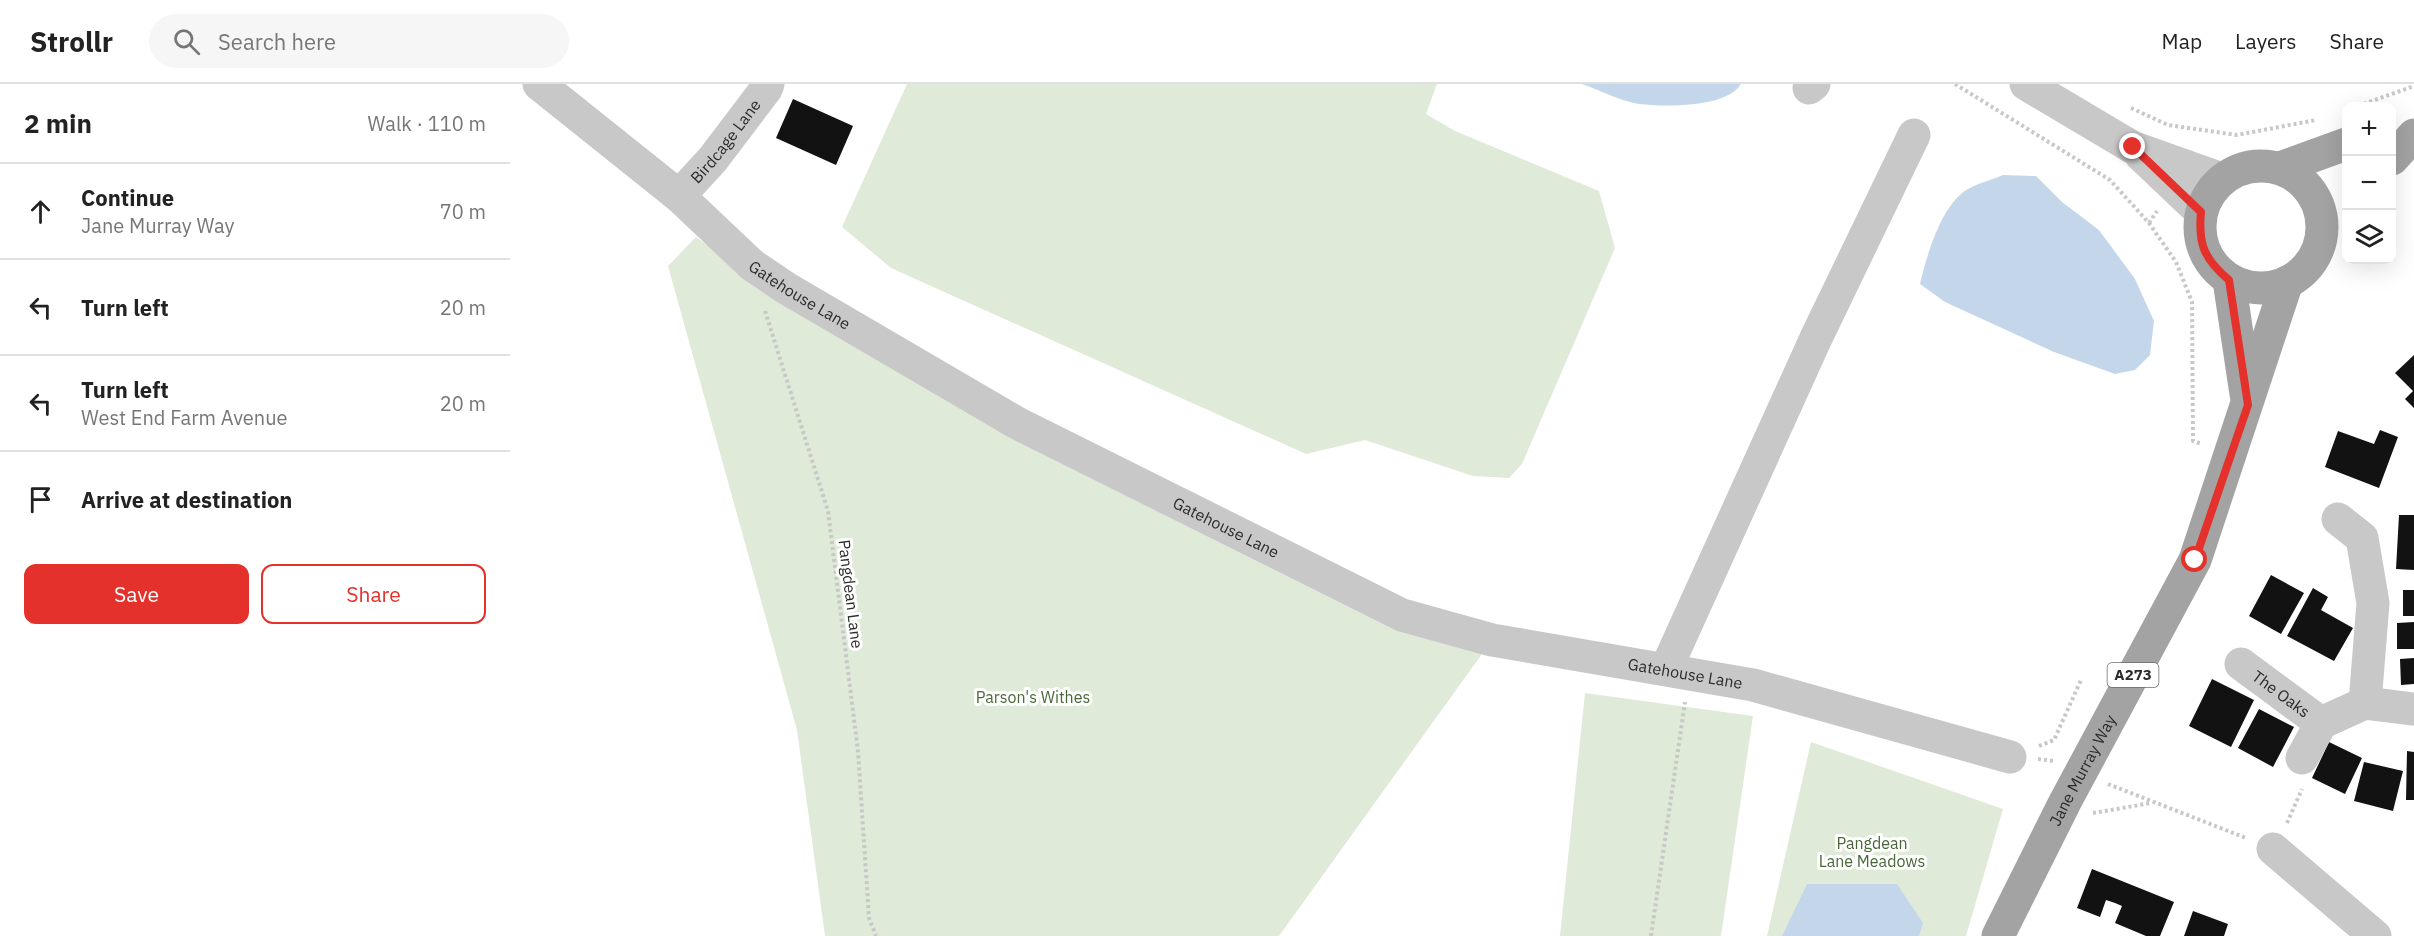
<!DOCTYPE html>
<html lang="en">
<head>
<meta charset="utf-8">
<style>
	:root { --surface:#fff; --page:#f6f6f6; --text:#222; --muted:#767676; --line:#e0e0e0; --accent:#e5312b }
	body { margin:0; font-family:"IBM Plex Sans",sans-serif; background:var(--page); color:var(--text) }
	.controls { position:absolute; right:18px; top:18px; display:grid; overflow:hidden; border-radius:12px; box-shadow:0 6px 24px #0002 }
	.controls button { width:54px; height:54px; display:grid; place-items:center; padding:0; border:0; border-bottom:2px solid var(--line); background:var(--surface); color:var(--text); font:30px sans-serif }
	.stop { position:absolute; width:18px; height:18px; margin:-14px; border:4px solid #e5312b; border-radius:50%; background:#fff }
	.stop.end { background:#e5312b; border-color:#fff; box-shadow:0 2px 6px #0008 }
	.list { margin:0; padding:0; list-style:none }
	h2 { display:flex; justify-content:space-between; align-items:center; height:78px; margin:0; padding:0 24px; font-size:26px }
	h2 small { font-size:20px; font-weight:400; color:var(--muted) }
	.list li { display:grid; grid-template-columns:39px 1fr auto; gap:18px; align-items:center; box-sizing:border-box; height:96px; padding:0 24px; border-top:2px solid var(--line) }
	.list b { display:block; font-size:22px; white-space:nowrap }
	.list p { margin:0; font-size:20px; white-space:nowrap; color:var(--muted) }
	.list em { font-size:20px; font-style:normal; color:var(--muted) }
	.actions { display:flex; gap:12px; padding:18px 24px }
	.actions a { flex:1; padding:14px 0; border:2px solid var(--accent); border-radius:12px; text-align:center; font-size:21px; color:var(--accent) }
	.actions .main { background:var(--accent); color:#fff }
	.icon { flex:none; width:33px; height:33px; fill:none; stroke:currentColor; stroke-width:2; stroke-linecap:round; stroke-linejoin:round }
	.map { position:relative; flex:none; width:1904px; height:852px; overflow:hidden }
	header { display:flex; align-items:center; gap:36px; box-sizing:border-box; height:84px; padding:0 30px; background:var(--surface); border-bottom:2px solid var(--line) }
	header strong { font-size:28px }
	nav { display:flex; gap:33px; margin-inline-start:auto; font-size:21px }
	.search { width:420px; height:54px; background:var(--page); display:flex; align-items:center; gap:15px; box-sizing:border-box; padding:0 21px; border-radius:33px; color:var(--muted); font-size:22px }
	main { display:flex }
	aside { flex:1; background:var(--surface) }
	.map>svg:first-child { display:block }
</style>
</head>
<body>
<header>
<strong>Strollr</strong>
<div class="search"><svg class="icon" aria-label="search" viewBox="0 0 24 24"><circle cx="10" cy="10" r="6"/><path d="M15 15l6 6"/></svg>Search here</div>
<nav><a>Map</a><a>Layers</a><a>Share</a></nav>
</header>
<main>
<aside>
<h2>2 min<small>Walk · 110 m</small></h2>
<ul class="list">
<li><svg class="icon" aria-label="ahead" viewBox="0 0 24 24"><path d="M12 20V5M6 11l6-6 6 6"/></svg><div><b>Continue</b><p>Jane Murray Way</p></div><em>70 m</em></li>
<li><svg class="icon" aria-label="left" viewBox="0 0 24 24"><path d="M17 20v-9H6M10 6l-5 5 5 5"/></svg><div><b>Turn left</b></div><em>20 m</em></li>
<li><svg class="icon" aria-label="left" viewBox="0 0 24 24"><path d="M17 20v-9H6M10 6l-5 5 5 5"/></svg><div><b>Turn left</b><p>West End Farm Avenue</p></div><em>20 m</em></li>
<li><svg class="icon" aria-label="arrive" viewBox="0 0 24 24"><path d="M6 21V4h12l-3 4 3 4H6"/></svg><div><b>Arrive at destination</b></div></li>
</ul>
<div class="actions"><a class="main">Save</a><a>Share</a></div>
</aside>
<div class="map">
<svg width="1904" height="852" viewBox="0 0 1904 852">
	<rect width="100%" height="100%" fill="#fff"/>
	<!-- green -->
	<path fill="#e0ead8" d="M397,0H927L916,30L945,47L1089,107L1105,164L1012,380L999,394L963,392L855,356L796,370L381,184L332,143Z
		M186,153L213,173L507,339L982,556L769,852H315L287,646L158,182Z
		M1075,609L1243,632L1211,852H1050Z
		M1301,658L1493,725L1456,852H1257Z"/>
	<!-- water -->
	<path fill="#c4d7ea" d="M1072,0H1231C1217,24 1154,23 1129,20C1110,17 1090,6 1072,0Z
		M1493,91L1526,92L1552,118L1589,146L1625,195L1644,237L1640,271L1625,286L1605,290L1544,268L1435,218L1410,200C1416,173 1432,119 1458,105C1468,99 1482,96 1493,91Z
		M1297,800H1387L1413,839L1409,852H1272Z"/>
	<!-- building -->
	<path fill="#121212" d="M283,15L343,42L326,81L266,54Z
		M1904,271V324L1895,315L1903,307L1885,289Z
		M1870,346L1888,353L1869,404L1815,383L1828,347L1864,360Z
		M1889,431H1904V486L1886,485Z
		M1761,491L1794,509L1771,550L1739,532Z
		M1803,504L1818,513L1811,526L1843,544L1824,577L1777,552Z
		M1893,506H1904V532H1893Z
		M1904,538V565H1887V539Z
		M1904,574V600L1891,601L1890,575Z
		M1702,595L1744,616L1721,663L1679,642Z
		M1749,625L1784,643L1763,683L1728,664Z
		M1819,658L1852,674L1835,710L1802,694Z
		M1897,667L1904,668V716H1896Z
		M1854,678L1893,687L1883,727L1844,717Z
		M1582,785L1664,818L1650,852H1636L1605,839L1612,822L1605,819L1596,816L1590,833L1567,824Z
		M1683,827L1718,840L1714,852H1674Z"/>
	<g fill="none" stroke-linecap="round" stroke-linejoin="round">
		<!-- path -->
		<path stroke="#c8c8c8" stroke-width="4" stroke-dasharray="3 3" stroke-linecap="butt" d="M1445,0L1600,96L1639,139L1666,178L1682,218L1683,357L1692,360
			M1848,22L1904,2
			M1621,24L1658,41L1727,51L1806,36
			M1639,139L1647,127
			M255,227L318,427L348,667L359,834L366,852
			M1529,662L1544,656L1571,596
			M1528,675L1544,677
			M1598,700L1736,754
			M1583,729L1641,719
			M1777,739L1792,705
			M1141,852L1175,618"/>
		<!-- minor -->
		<g stroke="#c8c8c8" stroke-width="33">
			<path id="s1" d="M29,0L169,112L242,181L276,204L507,339L892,531L982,556L1243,601L1500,673"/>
			<path d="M1516,0L1622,63L1712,95"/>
			<path d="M1299,4L1304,0"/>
			<path d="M1631,71L1691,128"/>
			<path id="s2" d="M169,112L203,75L256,5L258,0"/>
			<path d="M1828,435L1852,454L1863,519L1855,619"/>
			<path id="s3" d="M1731,580L1811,639"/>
			<path d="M1156,585L1306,254L1404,51"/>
			<path d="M1792,674L1811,639L1855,619L1904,625"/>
			<path d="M1763,765L1865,852"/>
		</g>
		<!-- major -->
		<g stroke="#a3a3a3" stroke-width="33">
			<path d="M1882,75L1904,51"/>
			<circle cx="1751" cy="143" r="61"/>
			<path d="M1770,84L1836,60"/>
			<path d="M1719,196L1736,310"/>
			<path id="s4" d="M1488,852L1555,718L1685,476L1777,198"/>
		</g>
	</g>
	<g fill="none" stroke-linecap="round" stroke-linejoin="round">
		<!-- route -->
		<path stroke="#e5312b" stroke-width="8" d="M1623,63L1691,128C1688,160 1694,175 1719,196L1738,321L1685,476"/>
	</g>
	<g text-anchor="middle" stroke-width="6" stroke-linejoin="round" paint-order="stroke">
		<!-- shield labels -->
		<rect fill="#fff" stroke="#6b6b6b" stroke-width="1.5" x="1597.5" y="579" width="51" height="24" rx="4.5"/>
		<g font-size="15" font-weight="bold" fill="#2b2b2b">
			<text x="1623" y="596">A273</text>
		</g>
		<!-- street labels -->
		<g font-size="16" fill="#2b2b2b" stroke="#fff">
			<text dy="6" stroke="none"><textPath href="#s2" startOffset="72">Birdcage Lane</textPath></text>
			<text dy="6" stroke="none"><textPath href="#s1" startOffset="336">Gatehouse Lane</textPath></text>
			<text dy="6" stroke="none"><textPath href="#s1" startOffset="822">Gatehouse Lane</textPath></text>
			<text transform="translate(341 510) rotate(83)" y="6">Pangdean Lane</text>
			<text dy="6" stroke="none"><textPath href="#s1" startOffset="1308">Gatehouse Lane</textPath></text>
			<text dy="6" stroke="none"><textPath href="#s3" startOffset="50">The Oaks</textPath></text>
			<text dy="6" stroke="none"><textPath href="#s4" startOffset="186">Jane Murray Way</textPath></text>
		</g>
		<!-- park labels -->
		<g font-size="16" fill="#4a6739" stroke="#fff">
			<text x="523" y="619">Parson's Withes</text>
			<text x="1362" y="765">Pangdean<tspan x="1362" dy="18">Lane Meadows</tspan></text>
		</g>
	</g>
</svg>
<div class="controls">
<button>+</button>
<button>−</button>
<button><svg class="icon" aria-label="layers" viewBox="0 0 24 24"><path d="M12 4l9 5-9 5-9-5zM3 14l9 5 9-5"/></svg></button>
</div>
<div class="stop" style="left:1685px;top:476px"></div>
<div class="stop end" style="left:1623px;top:63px"></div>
</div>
</main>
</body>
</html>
